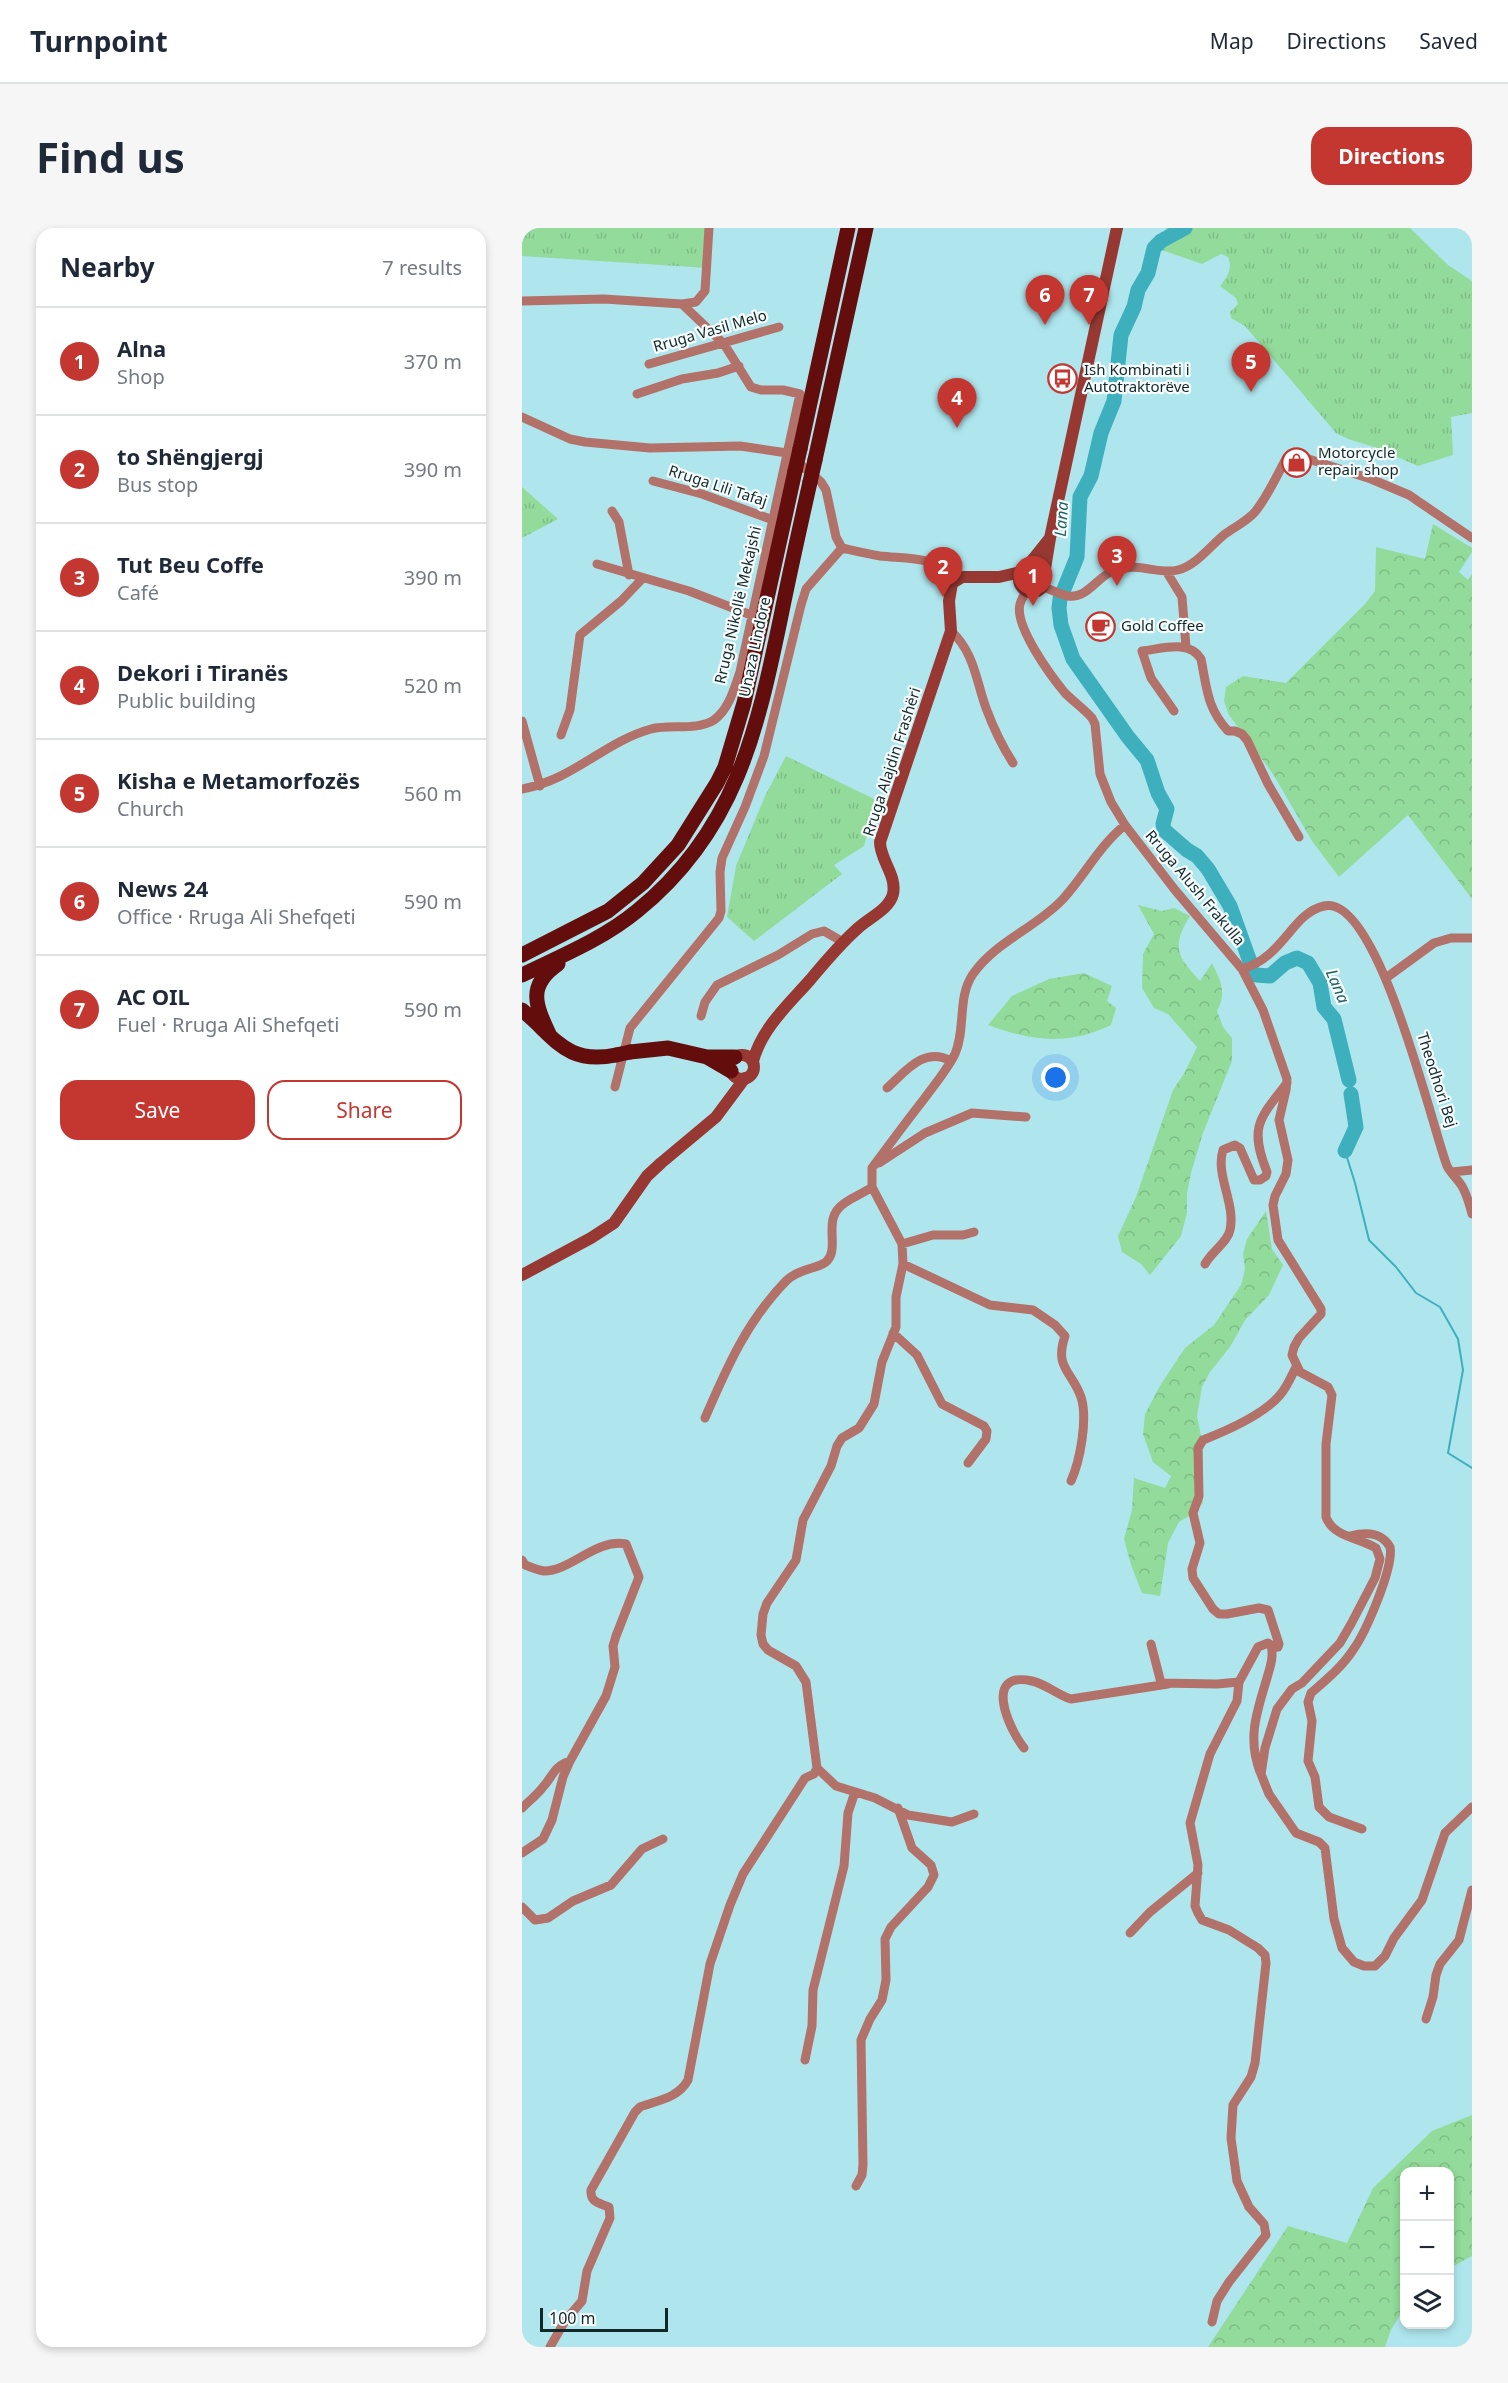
<!DOCTYPE html>
<html lang="en">
<head>
<meta charset="utf-8">
<style>
	:root { --surface:#fff; --page:#f6f6f7; --text:#1f2937; --muted:#747a83; --line:#e0e1e3; --accent:#c43630 }
	body { margin:0; font-family:"Noto Sans",sans-serif; background:var(--page); color:var(--text) }
	.controls { position:absolute; right:18px; bottom:18px; display:grid; overflow:hidden; border-radius:12px; box-shadow:0 3px 9px #0003 }
	.controls button { width:54px; height:54px; display:grid; place-items:center; padding:0; border:0; border-bottom:2px solid var(--line); background:var(--surface); color:var(--text); font:30px sans-serif }
	.scale { position:absolute; left:18px; bottom:15px; width:128px; box-sizing:border-box; padding-left:6px; border:3px solid #12272a; border-top:0; font-size:16px; line-height:21px; white-space:nowrap; color:#12272a; -webkit-text-stroke:4px #f7fdfd; paint-order:stroke }
	.you { position:absolute; left:534px; top:850px; width:21px; height:21px; margin:-15px; border:4px solid #fff; border-radius:50%; background:#1a73e8; box-shadow:0 0 0 9px #1a73e833 }
	.badge { display:grid; place-items:center; width:39px; height:39px; border-radius:50%; background:var(--accent); color:#fff; font-size:20px; font-weight:700 }
	.pin { position:absolute; translate:-50% -50px; filter:drop-shadow(0 2px 3px #0008) }
	.pin::after { content:''; position:absolute; top:32px; width:21px; height:18px; background:inherit; clip-path:polygon(0 0,100% 0,50% 100%) }
	.list { margin:0; padding:0; list-style:none }
	h2 { display:flex; justify-content:space-between; align-items:center; height:78px; margin:0; padding:0 24px; font-size:26px }
	h2 small { font-size:20px; font-weight:400; color:var(--muted) }
	.list li { display:grid; grid-template-columns:39px 1fr auto; gap:18px; align-items:center; box-sizing:border-box; height:108px; padding:0 24px; border-top:2px solid var(--line) }
	.list b { display:block; font-size:22px; white-space:nowrap }
	.list p { margin:0; font-size:20px; white-space:nowrap; color:var(--muted) }
	.list em { font-size:20px; font-style:normal; color:var(--muted) }
	.actions { display:flex; gap:12px; padding:18px 24px }
	.actions a { flex:1; padding:14px 0; border:2px solid var(--accent); border-radius:18px; text-align:center; font-size:21px; color:var(--accent) }
	.actions .main { background:var(--accent); color:#fff }
	.icon { flex:none; width:33px; height:33px; fill:none; stroke:currentColor; stroke-width:2; stroke-linecap:round; stroke-linejoin:round }
	.map { position:relative; flex:none; width:950px; height:2119px; overflow:hidden; border-radius:18px }
	header { display:flex; align-items:center; gap:36px; box-sizing:border-box; height:84px; padding:0 30px; background:var(--surface); border-bottom:2px solid var(--line) }
	header strong { font-size:28px }
	nav { display:flex; gap:33px; margin-inline-start:auto; font-size:21px }
	.intro { display:flex; align-items:center; justify-content:space-between; box-sizing:border-box; height:144px; padding:0 36px }
	h1 { margin:0; font-size:42px }
	.button { padding:15px 27px; border-radius:18px; background:var(--accent); color:#fff; font-size:21px; font-weight:700 }
	main { display:flex; gap:36px; padding:0 36px }
	aside { flex:1; background:var(--surface); border-radius:18px; box-shadow:0 3px 9px #0003 }
	.map>svg:first-child { display:block }
</style>
</head>
<body>
<header>
<strong>Turnpoint</strong>
<nav><a>Map</a><a>Directions</a><a>Saved</a></nav>
</header>
<div class="intro"><h1>Find us</h1><a class="button">Directions</a></div>
<main>
<aside>
<h2>Nearby<small>7 results</small></h2>
<ul class="list">
<li><span class="badge">1</span><div><b>Alna</b><p>Shop</p></div><em>370 m</em></li>
<li><span class="badge">2</span><div><b>to Shëngjergj</b><p>Bus stop</p></div><em>390 m</em></li>
<li><span class="badge">3</span><div><b>Tut Beu Coffe</b><p>Café</p></div><em>390 m</em></li>
<li><span class="badge">4</span><div><b>Dekori i Tiranës</b><p>Public building</p></div><em>520 m</em></li>
<li><span class="badge">5</span><div><b>Kisha e Metamorfozës</b><p>Church</p></div><em>560 m</em></li>
<li><span class="badge">6</span><div><b>News 24</b><p>Office · Rruga Ali Shefqeti</p></div><em>590 m</em></li>
<li><span class="badge">7</span><div><b>AC OIL</b><p>Fuel · Rruga Ali Shefqeti</p></div><em>590 m</em></li>
</ul>
<div class="actions"><a class="main">Save</a><a>Share</a></div>
</aside>
<div class="map">
<svg width="950" height="2119" viewBox="0 0 950 2119">
	<defs>
		<pattern id="grass-tufts" width="24" height="20" patternUnits="userSpaceOnUse" patternTransform="scale(1.5)"><rect width="24" height="20" fill="#92db9a"/><path d="M3 7l-1-3M5 7V3M7 7l1-3M15 17l-1-3M17 17v-4M19 17l1-3" fill="none" stroke="#7dbc85"/></pattern>
		<pattern id="forest-crowns" width="20" height="18" patternUnits="userSpaceOnUse" patternTransform="scale(1.5)"><rect width="20" height="18" fill="#92db9a"/><path d="M2 6a3 3 0 1 1 6 0M12 15a3 3 0 1 1 6 0" fill="none" stroke="#7dbc85"/></pattern>
	</defs>
	<rect width="100%" height="100%" fill="#afe6ee"/>
	<!-- grass -->
	<path fill="url(#grass-tufts)" d="M0,0H187L185,40L0,28Z
		M644,0H888L926,37L950,53V185L929,189L931,227L896,238L852,219L826,211L814,205L723,98L709,90L708,84L716,76L714,70L698,58C705,50 711,40 706,29L699,26L680,36L637,21Z
		M0,259L36,291L0,310Z
		M264,528L354,572L342,618L312,637L320,646L232,713L205,689L214,638L243,568Z"/>
	<!-- forest -->
	<path fill="url(#forest-crowns)" d="M911,296L950,320V324L937,344L946,352L950,346V671L886,587L817,649L790,613L751,546L707,487L702,473L704,459L721,448L764,455L843,376L853,363L854,319L903,331Z
		M616,677L640,683L652,680L668,688C649,719 655,728 678,753L690,735C699,753 705,765 695,783L701,799L710,810V833L681,905L669,945L665,966V985L659,1008L628,1047L619,1036L600,1024L596,1008L614,969L651,862L663,844L675,819L646,786L632,780L620,760L621,726L632,706Z
		M562,745L590,758L585,773L594,780L589,797C545,818 510,813 466,797L490,768L527,751Z
		M744,983L750,1021L761,1037L747,1067L723,1092L708,1119L688,1144L680,1159L675,1188L681,1218V1275L672,1285L657,1294L646,1315L638,1368L620,1365L609,1337L602,1311L610,1282L612,1250L643,1260L649,1248L631,1234L621,1206L623,1186L639,1156L663,1120L692,1097L719,1057L723,1041L721,1026L725,1011Z
		M950,1887V2028L928,2040V1944H882V2080L869,2102L863,2119H686L766,1998L825,2015L851,1960L910,1903Z"/>
	<g fill="none" stroke-linecap="round" stroke-linejoin="round">
		<!-- stream -->
		<path stroke="#3dafbd" stroke-width="2" d="M823,923L833,955L847,1012L874,1039L894,1065L918,1079L936,1111L941,1142L926,1225L950,1240"/>
		<!-- river -->
		<path stroke="#3dafbd" stroke-width="15" d="M663,0L639,13L632,20L626,45L616,62L612,79L599,107L592,173L579,205L569,248L558,269L555,329L538,371L537,380L539,397L551,431L606,509L625,532L636,565L645,581L641,596L642,602L665,622L675,628L686,641L708,678L727,731
			M733,746L734,747L748,748L763,735L775,730L786,735L798,755L802,779L812,791L827,852
			M823,923L834,899L829,866"/>
		<!-- minor -->
		<path stroke="#b27169" stroke-width="9" d="M0,73L82,71L160,76L174,74L183,63L187,0
			M127,136L257,99
			M115,166L160,151L196,145L217,138
			M0,189L48,211L63,214L128,220L218,218L265,225L299,254L304,262L314,309L320,320
			M131,253L180,266L251,292
			M90,283L97,294L107,347
			M320,320C333,323 345,326 358,328C385,331 414,327 432,352
			M75,336L167,363L229,387
			M644,343L660,369L664,419
			M520,359C529,361 539,367 546,368C566,371 576,347 593,342C617,334 637,347 656,342C675,337 689,317 703,306C713,299 725,293 733,284C746,268 755,247 765,229L771,226L849,251L887,267L950,310
			M504,363C502,367 499,372 498,376C492,398 529,448 543,465C552,474 562,481 570,490L573,496L578,546L589,574L603,597L653,662L720,741L741,782L765,851L764,862L757,892L766,932L764,946L753,968L751,977L756,1012L799,1081V1086L777,1110L772,1119L770,1127L778,1144L806,1159L810,1167L804,1216V1289C811,1309 838,1310 854,1320L858,1331L853,1350L829,1396L818,1415L780,1455L770,1461L755,1481L743,1520L739,1546L747,1566L774,1605L797,1614L803,1620L812,1691L820,1720L832,1734L842,1738H853L863,1728L872,1710L900,1672L923,1605L950,1579
			M429,403C452,424 454,452 464,480C471,499 480,518 491,535
			M652,483L629,450L620,423C640,421 667,411 679,431C685,461 685,480 706,503H713L720,506L725,512L746,556L777,609
			M0,493L18,558
			M39,507L48,482L58,407L99,373L120,351
			M0,561C51,552 82,514 129,501C148,496 175,503 192,492C207,481 212,461 218,444L278,166L261,162H239L229,159L202,116L160,76
			M720,741C761,730 770,685 802,678C856,665 910,899 925,938C929,946 937,952 941,960C945,968 948,978 950,986
			M864,750L912,715L929,710H950
			M179,788L183,774L195,757L256,727L290,706L302,703L321,714
			M93,859L108,800L197,690L199,683L198,644L200,630L223,579L242,528L279,377L284,361L320,320
			M365,860C384,843 402,818 429,833
			M357,935L403,905L450,885L504,889
			M930,944L950,942
			M380,1016L411,1007H441L452,1004
			M381,1036L468,1077L511,1082L533,1097L543,1108C532,1140 550,1143 559,1169C566,1191 558,1233 549,1253
			M683,1036C690,1023 706,1014 708,1002C714,976 693,947 701,922L713,917L718,920L732,952H738L744,948L745,944C727,899 737,891 765,855
			M371,1105L395,1127L420,1176L462,1198L465,1203L464,1211L446,1235
			M183,1190C205,1139 225,1093 264,1053C277,1040 297,1041 305,1033C317,1021 303,996 316,981C322,972 341,966 350,959
			M828,1308C843,1304 859,1303 868,1319C872,1339 844,1404 831,1422C820,1439 804,1452 789,1465L786,1474L790,1493L786,1533L793,1549L797,1579L807,1589L840,1601
			M0,1332L3,1337C9,1339 15,1342 22,1343C49,1343 74,1310 104,1316L117,1349L94,1408L91,1418L93,1439L84,1468L48,1533L41,1549L30,1592L21,1611L0,1625
			M629,1416L639,1455L695,1456L717,1454
			M750,1420L756,1419L757,1416L746,1382L737,1380L705,1386H697L691,1381L671,1350L670,1341L678,1315L671,1285L677,1268L676,1220L681,1212C704,1203 742,1186 758,1167C765,1159 769,1149 774,1139
			M502,1520C487,1501 460,1442 510,1453C524,1456 535,1467 549,1471L646,1456
			M295,1540L314,1558L353,1570L386,1587L430,1594L452,1586
			M0,1580C7,1573 15,1567 21,1559C31,1548 32,1538 48,1533
			M0,1679L13,1692L26,1690L51,1673L89,1657L120,1621L141,1611
			M608,1705L628,1684L676,1645
			M904,1791L911,1769L914,1747L918,1736L937,1712L950,1662
			M283,1832L290,1798L291,1762L322,1638L326,1585L333,1564
			M334,1958L340,1947L341,1937L339,1812L348,1791L360,1772L364,1752L363,1711L369,1699L406,1659L412,1647L409,1637L390,1620L376,1580
			M690,2094L695,2073L707,2054L744,2007L742,1996L727,1979L715,1953L709,1910L711,1877L729,1849L733,1835L744,1735L743,1727L736,1720L707,1702L680,1692L676,1685L673,1678L676,1637L668,1595L688,1526L715,1473L717,1454L736,1419L746,1415L749,1417C752,1429 748,1439 745,1450C735,1484 725,1509 738,1544
			M28,2119L43,2093L60,2073L65,2043L88,1990L87,1979C78,1975 68,1975 69,1962L113,1884L118,1879C137,1872 156,1870 166,1852L188,1736L208,1677L221,1646L283,1550L292,1546L295,1540L284,1454L274,1438L246,1422L241,1416L239,1407L241,1386L245,1375L274,1332L281,1292L309,1238L315,1218L320,1210L337,1200L352,1176L360,1134L374,1099V1069L381,1036L380,1016L350,959V940C367,917 384,894 402,871C413,856 425,842 433,826C444,801 435,769 451,746C474,713 514,700 541,671C563,647 577,618 603,597"/>
		<!-- secondary -->
		<path stroke="#973932" stroke-width="12" d="M497 351a13 13 0 1 1 26 0a13 13 0 1 1-26 0Z
			M504,340L528,310
			M522,347L528,310L595,0
			M208 839a12 12 0 1 1 24 0a12 12 0 1 1-24 0Z
			M231,833C240,800 266,777 288,752C303,734 318,716 335,701C346,690 367,682 371,666C375,647 358,632 358,614L429,403L427,373L430,355L440,349H477L499,344
			M0,1047L69,1010L92,995L125,948L139,935L194,889L223,850"/>
		<!-- trunk -->
		<path stroke="#640d0d" stroke-width="15" d="M278,221L326,0
			M293,232L344,0
			M0,727L86,683L121,655L156,617L195,555L203,539L222,475L273,243
			M0,747C39,728 81,711 115,683C213,604 235,504 259,388C268,343 278,299 288,254
			M0,782C34,810 44,837 94,827
			M28,808C14,778 4,758 36,736
			M108,824L146,820L185,829
			M209,843L185,829H213"/>
		<!-- trunk-bridge -->
		<path stroke="#640d0d" stroke-width="15" d="M273,243L278,221
			M288,254L293,232
			M94,827L108,824"/>
	</g>
	<!-- icons -->
	<defs>
		<symbol id="bus-ring" viewBox="-11 -11 22 22"><circle r="9.5" fill="#f7fdfd" stroke="#c43630" stroke-width="1.5"/><path d="M-5-6H5V4H4V6H2V4H-2V6H-4V4H-5ZM-3.5-4V0h7V-4ZM-3.5 1.2v1.5H-2V1.2ZM2 1.2v1.5H3.5V1.2Z" fill="#c43630"/></symbol>
		<symbol id="shop-ring" viewBox="-11 -11 22 22"><circle r="9.5" fill="#f7fdfd" stroke="#c43630" stroke-width="1.5"/><path d="M-5-2.5h2.3a2.7 3.5 0 0 1 5.4 0H5L5.5 6h-11ZM-1.5-2.5h3a1.5 2.3 0 0 0-3 0Z" fill="#c43630"/></symbol>
		<symbol id="cafe-ring" viewBox="-11 -11 22 22"><circle r="9.5" fill="#f7fdfd" stroke="#c43630" stroke-width="1.5"/><path d="M-5.5-4.5H6V0H3Q3 3.5 0 3.5H-2.5Q-5.5 3.5-5.5 0ZM3-3.2v2h1.7v-2ZM-6 4.5H4V6H-6Z" fill="#c43630"/></symbol>
	</defs>
	<g fill-rule="evenodd">
		<use href="#bus-ring" x="524" y="134" width="33" height="33"/>
		<use href="#shop-ring" x="758" y="218" width="33" height="33"/>
		<use href="#cafe-ring" x="562" y="382" width="33" height="33"/>
	</g>
	<g text-anchor="middle" stroke-width="4.5" stroke-linejoin="round" paint-order="stroke">
		<!-- street labels -->
		<g font-size="15" fill="#12272a" stroke="#f7fdfd">
			<text transform="translate(188 103) rotate(-16)" y="5">Rruga Vasil Melo</text>
			<text transform="translate(196 258) rotate(18)" y="5">Rruga Lili Tafaj</text>
			<text transform="translate(216 377) rotate(-77)" y="5">Rruga Nikollë Mekajshi</text>
			<text transform="translate(233 419) rotate(-78)" y="5">Unaza Lindore</text>
			<text transform="translate(370 534) rotate(-72)" y="5">Rruga Alajdin Frashëri</text>
			<text transform="translate(673 660) rotate(50)" y="5">Rruga Alush Frakulla</text>
			<text transform="translate(915 852) rotate(72)" y="5">Theodhori Bej</text>
		</g>
		<!-- poi labels -->
		<g font-size="15" fill="#12272a" stroke="#f7fdfd" text-anchor="start">
			<text x="562" y="147">Ish Kombinati i<tspan x="562" dy="17">Autotraktorëve</tspan></text>
			<text x="796" y="230">Motorcycle<tspan x="796" dy="17">repair shop</tspan></text>
			<text x="599" y="403">Gold Coffee</text>
		</g>
		<!-- water labels -->
		<g font-size="16" font-style="italic" fill="#236068" stroke="#f7fdfd">
			<text transform="translate(539 291) rotate(-86)" y="6">Lana</text>
			<text transform="translate(816 758) rotate(67)" y="6">Lana</text>
		</g>
	</g>
</svg>
<div class="controls">
<button>+</button>
<button>−</button>
<button><svg class="icon" aria-label="layers" viewBox="0 0 24 24"><path d="M12 4l9 5-9 5-9-5zM3 14l9 5 9-5"/></svg></button>
</div>
<div class="scale">100 m</div>
<div class="you"></div>
<div class="pin badge" style="left:511px;top:378px">1</div>
<div class="pin badge" style="left:421px;top:369px">2</div>
<div class="pin badge" style="left:595px;top:358px">3</div>
<div class="pin badge" style="left:435px;top:200px">4</div>
<div class="pin badge" style="left:729px;top:164px">5</div>
<div class="pin badge" style="left:523px;top:97px">6</div>
<div class="pin badge" style="left:567px;top:97px">7</div>
</div>
</main>
</body>
</html>
